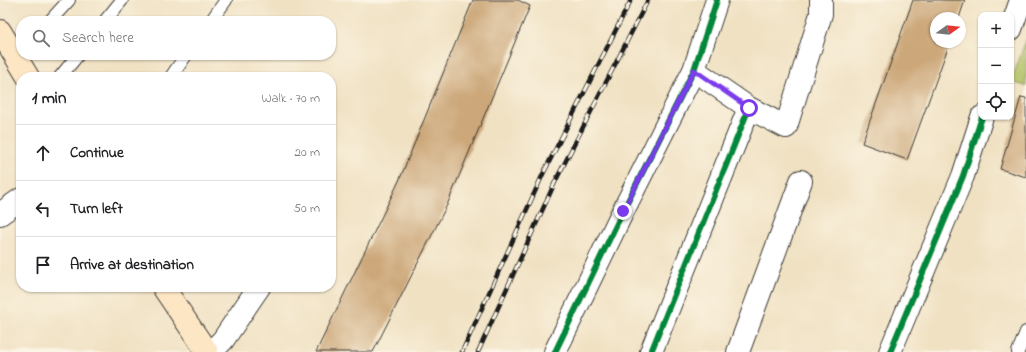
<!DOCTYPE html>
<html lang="en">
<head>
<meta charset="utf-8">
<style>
	:root { --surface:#fff; --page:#f6f6f6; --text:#202124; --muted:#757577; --line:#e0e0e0 }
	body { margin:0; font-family:"Indie Flower",sans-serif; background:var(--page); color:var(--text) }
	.controls { position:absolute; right:12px; top:12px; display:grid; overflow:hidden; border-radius:8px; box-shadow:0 1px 3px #0004 }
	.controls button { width:36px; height:36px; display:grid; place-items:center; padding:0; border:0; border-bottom:1px solid var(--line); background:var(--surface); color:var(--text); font:20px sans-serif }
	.compass { position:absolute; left:930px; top:12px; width:36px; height:36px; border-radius:50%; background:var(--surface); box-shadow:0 1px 3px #0004; rotate:75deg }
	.stop { position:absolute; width:12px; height:12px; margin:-9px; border:3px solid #7c3aed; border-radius:50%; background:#fff }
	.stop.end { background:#7c3aed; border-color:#fff; box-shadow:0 1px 4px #0008 }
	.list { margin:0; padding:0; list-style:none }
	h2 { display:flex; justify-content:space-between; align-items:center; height:52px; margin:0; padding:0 16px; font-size:17px }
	h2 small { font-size:13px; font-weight:400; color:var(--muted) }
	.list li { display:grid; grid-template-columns:26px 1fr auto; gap:12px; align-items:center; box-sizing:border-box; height:56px; padding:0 16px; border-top:1px solid var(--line) }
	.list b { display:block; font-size:15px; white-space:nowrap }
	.list em { font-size:13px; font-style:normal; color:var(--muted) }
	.icon { flex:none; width:22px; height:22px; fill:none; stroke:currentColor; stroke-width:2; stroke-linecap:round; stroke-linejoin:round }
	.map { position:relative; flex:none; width:1026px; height:352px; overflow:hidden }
	.search { position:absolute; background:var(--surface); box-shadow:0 1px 3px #0004; left:16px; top:16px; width:320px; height:44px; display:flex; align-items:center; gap:10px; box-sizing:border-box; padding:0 14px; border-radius:16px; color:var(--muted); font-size:15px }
	.panel { position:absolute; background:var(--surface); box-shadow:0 1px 3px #0004; left:16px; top:72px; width:320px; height:220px; border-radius:16px }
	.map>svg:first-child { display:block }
</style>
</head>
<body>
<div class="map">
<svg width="1026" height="352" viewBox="0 0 1026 352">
	<rect width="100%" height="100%" fill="#fcf5e5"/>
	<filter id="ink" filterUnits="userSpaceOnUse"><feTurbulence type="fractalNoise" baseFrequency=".025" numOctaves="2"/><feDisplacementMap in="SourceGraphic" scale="8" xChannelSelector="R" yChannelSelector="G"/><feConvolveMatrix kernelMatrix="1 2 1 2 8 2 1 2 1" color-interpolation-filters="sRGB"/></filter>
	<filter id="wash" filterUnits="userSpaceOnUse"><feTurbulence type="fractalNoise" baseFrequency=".012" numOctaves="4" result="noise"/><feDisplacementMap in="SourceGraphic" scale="16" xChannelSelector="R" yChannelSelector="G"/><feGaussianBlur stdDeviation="0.9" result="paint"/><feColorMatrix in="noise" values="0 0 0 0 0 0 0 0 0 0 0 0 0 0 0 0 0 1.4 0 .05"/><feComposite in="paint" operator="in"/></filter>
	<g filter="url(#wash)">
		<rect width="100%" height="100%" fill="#f0e1c2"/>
		<!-- green -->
		<path fill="#b0c265" stroke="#666f40" d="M1026,40V86L1011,82Z"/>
		<g id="blocks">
			<!-- building -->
			<path fill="#cca779" d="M473,0H518L530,6L447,205L373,352H316L399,181Z
				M913,0H965L959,18H936V42H950L907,160L862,143Z
				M1021,97L1026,98V177L1000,169Z"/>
		</g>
	</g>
	<g filter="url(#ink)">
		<use href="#blocks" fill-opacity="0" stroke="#3c3a35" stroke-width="1"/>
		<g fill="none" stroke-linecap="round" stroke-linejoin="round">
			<defs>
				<path id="lane" d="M50,21L69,0
					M105,21L122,0
					M211,21L226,0
					M60,77L78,55
					M171,77L186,55
					M1018,352L1026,332"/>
				<path id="street" d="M1011,29L1021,0
					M694,70L749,108L786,127L821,14V0
					M0,214L21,199
					M211,352L223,340L259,287
					M555,352L623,211L694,70L717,0
					M651,352L749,108
					M738,352L801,181
					M890,352L963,176L982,117"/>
				<path id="secondary" d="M0,31L28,77
					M163,287L207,352"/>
			</defs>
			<!-- lane casing -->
			<use href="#lane" stroke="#3c3a35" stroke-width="14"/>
			<!-- street casing -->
			<use href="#street" stroke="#3c3a35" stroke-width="24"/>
			<!-- secondary casing -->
			<use href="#secondary" stroke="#3c3a35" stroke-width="24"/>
			<!-- lane -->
			<use href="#lane" stroke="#fff" stroke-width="12"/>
			<!-- street -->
			<use href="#street" stroke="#fff" stroke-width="22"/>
			<!-- secondary -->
			<use href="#secondary" stroke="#fce6c4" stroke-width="22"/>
			<defs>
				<path id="rail" d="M462,352L543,174L631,0
					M478,352L556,180L648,0"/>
			</defs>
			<!-- rail casing -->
			<use href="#rail" stroke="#1c1c1c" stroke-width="4.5"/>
			<!-- rail -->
			<use href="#rail" stroke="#fcf5e5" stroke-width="3" stroke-dasharray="9" stroke-linecap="butt"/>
			<defs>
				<path id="cycleway" d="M555,352L623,211L694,70L717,0
					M651,352L749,108
					M890,352L963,176L982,117"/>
			</defs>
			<!-- cycleway casing -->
			<use href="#cycleway" stroke="#fcf5e5" stroke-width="8"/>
			<!-- cycleway -->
			<use href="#cycleway" stroke="#00873e" stroke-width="6"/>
		</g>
	</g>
	<g fill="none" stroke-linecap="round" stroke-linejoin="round" filter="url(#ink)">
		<!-- route -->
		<path stroke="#7c3aed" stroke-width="5" d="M623,211L694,70L749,108"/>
	</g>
</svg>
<div class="controls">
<button>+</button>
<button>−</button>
<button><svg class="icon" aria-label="locate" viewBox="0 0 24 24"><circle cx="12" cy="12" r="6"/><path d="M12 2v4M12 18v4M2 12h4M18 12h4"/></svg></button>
</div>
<svg class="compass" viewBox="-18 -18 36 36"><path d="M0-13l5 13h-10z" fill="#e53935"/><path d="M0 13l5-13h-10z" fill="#757577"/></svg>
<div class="stop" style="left:749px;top:108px"></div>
<div class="stop end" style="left:623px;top:211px"></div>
<div class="search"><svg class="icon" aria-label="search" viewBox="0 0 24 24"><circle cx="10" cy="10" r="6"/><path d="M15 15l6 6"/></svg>Search here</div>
<section class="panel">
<h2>1 min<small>Walk · 70 m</small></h2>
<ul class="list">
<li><svg class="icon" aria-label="ahead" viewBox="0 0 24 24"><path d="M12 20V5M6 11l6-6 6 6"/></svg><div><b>Continue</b></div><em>20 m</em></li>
<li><svg class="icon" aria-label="left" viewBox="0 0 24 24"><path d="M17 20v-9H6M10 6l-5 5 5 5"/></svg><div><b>Turn left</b></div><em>50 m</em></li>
<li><svg class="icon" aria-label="arrive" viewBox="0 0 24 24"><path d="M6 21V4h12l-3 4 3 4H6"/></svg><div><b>Arrive at destination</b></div></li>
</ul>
</section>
</div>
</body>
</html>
